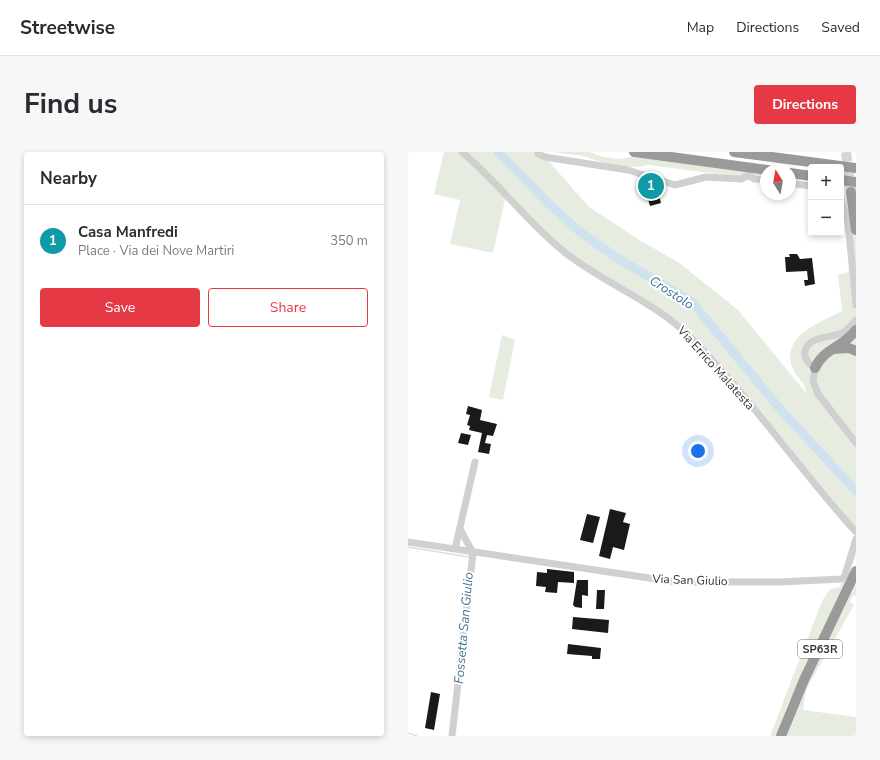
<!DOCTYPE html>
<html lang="en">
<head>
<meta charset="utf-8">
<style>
	:root { --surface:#fff; --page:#f7f7f7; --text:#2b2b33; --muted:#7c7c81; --line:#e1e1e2; --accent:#e63946 }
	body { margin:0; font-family:"Nunito Sans",sans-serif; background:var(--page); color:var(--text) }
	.controls { position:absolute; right:12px; top:12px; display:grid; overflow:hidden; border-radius:4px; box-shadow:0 2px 6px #0003 }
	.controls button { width:36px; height:36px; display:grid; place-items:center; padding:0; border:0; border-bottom:1px solid var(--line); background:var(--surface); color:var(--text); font:20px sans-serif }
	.compass { position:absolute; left:352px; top:12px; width:36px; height:36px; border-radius:50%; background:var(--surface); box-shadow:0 2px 6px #0003; rotate:349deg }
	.you { position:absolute; left:290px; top:299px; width:14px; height:14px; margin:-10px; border:3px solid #fff; border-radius:50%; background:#1a73e8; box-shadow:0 0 0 6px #1a73e833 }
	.badge { display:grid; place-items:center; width:26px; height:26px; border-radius:50%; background:var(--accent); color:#fff; font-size:13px; font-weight:700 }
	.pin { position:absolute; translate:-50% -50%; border:2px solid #fff; box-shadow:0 1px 4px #0006 }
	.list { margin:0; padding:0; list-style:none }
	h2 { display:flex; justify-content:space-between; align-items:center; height:52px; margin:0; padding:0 16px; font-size:17px }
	h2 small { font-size:13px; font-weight:400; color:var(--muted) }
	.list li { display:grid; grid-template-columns:26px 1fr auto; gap:12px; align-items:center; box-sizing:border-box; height:72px; padding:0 16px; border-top:1px solid var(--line) }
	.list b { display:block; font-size:15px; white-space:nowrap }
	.list p { margin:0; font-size:13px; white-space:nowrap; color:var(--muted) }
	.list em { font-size:13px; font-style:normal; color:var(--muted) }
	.actions { display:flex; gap:8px; padding:12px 16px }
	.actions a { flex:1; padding:9px 0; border:1px solid var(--accent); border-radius:4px; text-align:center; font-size:14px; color:var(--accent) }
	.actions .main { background:var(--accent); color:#fff }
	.map { position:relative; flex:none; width:448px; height:584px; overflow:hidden; border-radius:4px }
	header { display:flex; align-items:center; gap:24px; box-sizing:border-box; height:56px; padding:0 20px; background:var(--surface); border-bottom:1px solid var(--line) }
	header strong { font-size:19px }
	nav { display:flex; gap:22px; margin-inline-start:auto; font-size:14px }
	.intro { display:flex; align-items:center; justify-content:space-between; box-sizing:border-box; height:96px; padding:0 24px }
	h1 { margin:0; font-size:28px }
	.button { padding:10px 18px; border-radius:4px; background:var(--accent); color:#fff; font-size:14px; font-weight:700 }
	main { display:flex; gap:24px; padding:0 24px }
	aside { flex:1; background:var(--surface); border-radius:4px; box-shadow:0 2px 6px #0003 }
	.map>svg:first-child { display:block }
</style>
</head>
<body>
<header>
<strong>Streetwise</strong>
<nav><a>Map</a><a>Directions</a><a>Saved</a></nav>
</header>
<div class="intro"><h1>Find us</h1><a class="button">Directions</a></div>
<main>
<aside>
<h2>Nearby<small></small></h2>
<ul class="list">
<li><span class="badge" style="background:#0f9aa8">1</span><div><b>Casa Manfredi</b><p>Place · Via dei Nove Martiri</p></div><em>350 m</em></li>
</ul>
<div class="actions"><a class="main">Save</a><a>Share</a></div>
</aside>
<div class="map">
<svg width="448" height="584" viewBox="0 0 448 584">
	<rect width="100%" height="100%" fill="#fff"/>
	<!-- green -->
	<path fill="#e6ecdf" d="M36,0H128L137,5L181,55L233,89L270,110L330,158L398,241C398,231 389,226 385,217C371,185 412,170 434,159L430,123L440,120L445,113L433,47V31L448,33V379L284,185L166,107L98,43L85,101L42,92L52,48L26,42Z
		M145,0H182L195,5L210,7L224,5L358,22V28L240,13C221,18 197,12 179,5C169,2 156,2 145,0Z
		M94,183L107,188L95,248L81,245Z
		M448,395V403L431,447L380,552L368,584H362L414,449L422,437L432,435Z
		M448,432V444L445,443L442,450L446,453L398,538L395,558L448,565V584H378L393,545Z"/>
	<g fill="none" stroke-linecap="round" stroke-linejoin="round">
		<!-- stream -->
		<path stroke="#cfe2ee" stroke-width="1.5" d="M0,395L61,405
			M0,581L9,584"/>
		<!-- river -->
		<path stroke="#cfe2ee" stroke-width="9" d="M90,0L142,53L171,79L209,106L284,150L372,257L448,339"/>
	</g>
	<!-- building -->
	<path fill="#1a1a1a" d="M239,29L248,32L253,51L242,54L235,30Z
		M381,102H389L392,107L404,106L407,132L397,134L396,128H400L399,119L378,120L377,105H382Z
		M60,254L74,258L72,268L89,272L85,284L79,283L77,291L83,292L81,302L70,300L74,281L61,278L62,274L59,273L62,263L58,262Z
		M53,281L63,283L60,293L50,291Z
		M202,357L218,361L215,370L222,372L216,398L205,395L202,407L191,404Z
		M179,362L192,365L185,391L172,388Z
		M139,417L166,420V431L150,430L149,441L137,440L138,435L128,434L129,420L139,421Z
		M169,428H180V444L174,443V456L167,455L165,453Z
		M189,438H197L196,457H188Z
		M165,465L201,468L200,481L164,477Z
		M160,492L193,496L192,507H184V504L159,502Z
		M23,540L32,542L26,578L17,576Z"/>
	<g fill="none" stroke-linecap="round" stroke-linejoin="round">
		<!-- highway-tunnel -->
		<path stroke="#d6d6d6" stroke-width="10" stroke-dasharray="10 5" stroke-linecap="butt" d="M438,0L443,38"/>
		<!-- minor -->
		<path stroke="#d0d0d0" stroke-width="7" d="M54,0C90,30 118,69 155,99C196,132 247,149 284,187C344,247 391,318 448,380
			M130,2L137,5L220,18L267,33L298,25L333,27L341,23
			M341,23L346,27L358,28
			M382,31L403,34
			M433,47L440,70L448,153
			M448,168C444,173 440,178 434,181C423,186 400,184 397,199C395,207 401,212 407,216L405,229L410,242L448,291
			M0,390L268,430H372L434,427L437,423L448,387
			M47,397L67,310
			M44,584L65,401L52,377"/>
		<!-- highway -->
		<path stroke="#9a9a9a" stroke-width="10" d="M226,0L360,18
			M326,0L448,16
			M382,21L403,24
			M433,28L448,30
			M443,40L448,78
			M425,197L441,196L448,199
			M407,216C417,195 436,195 448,178
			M373,584L396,528L448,419"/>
	</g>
	<g text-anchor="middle" stroke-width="4" stroke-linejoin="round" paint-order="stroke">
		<!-- shield labels -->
		<rect fill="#fff" stroke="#707070" stroke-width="1" x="390" y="488" width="44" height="18" rx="3"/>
		<g font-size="11" font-weight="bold" fill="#333">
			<text x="412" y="501">SP63R</text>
		</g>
		<!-- street labels -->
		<g font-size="12" fill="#333" stroke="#fff">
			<text transform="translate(308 216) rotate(48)" y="4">Via Errico Malatesta</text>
			<text transform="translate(282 428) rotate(2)" y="4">Via San Giulio</text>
		</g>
		<!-- water labels -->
		<g font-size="13" font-style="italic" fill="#3f7597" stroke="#fff">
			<text transform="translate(264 140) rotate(33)" y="5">Crostolo</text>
			<text transform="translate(55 476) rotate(-85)" y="5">Fossetta San Giulio</text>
		</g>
	</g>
</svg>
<div class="controls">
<button>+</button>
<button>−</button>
</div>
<svg class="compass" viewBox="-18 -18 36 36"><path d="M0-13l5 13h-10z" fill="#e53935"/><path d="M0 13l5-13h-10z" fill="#7c7c81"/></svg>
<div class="you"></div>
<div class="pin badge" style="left:243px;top:34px;background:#0f9aa8">1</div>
</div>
</main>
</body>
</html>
